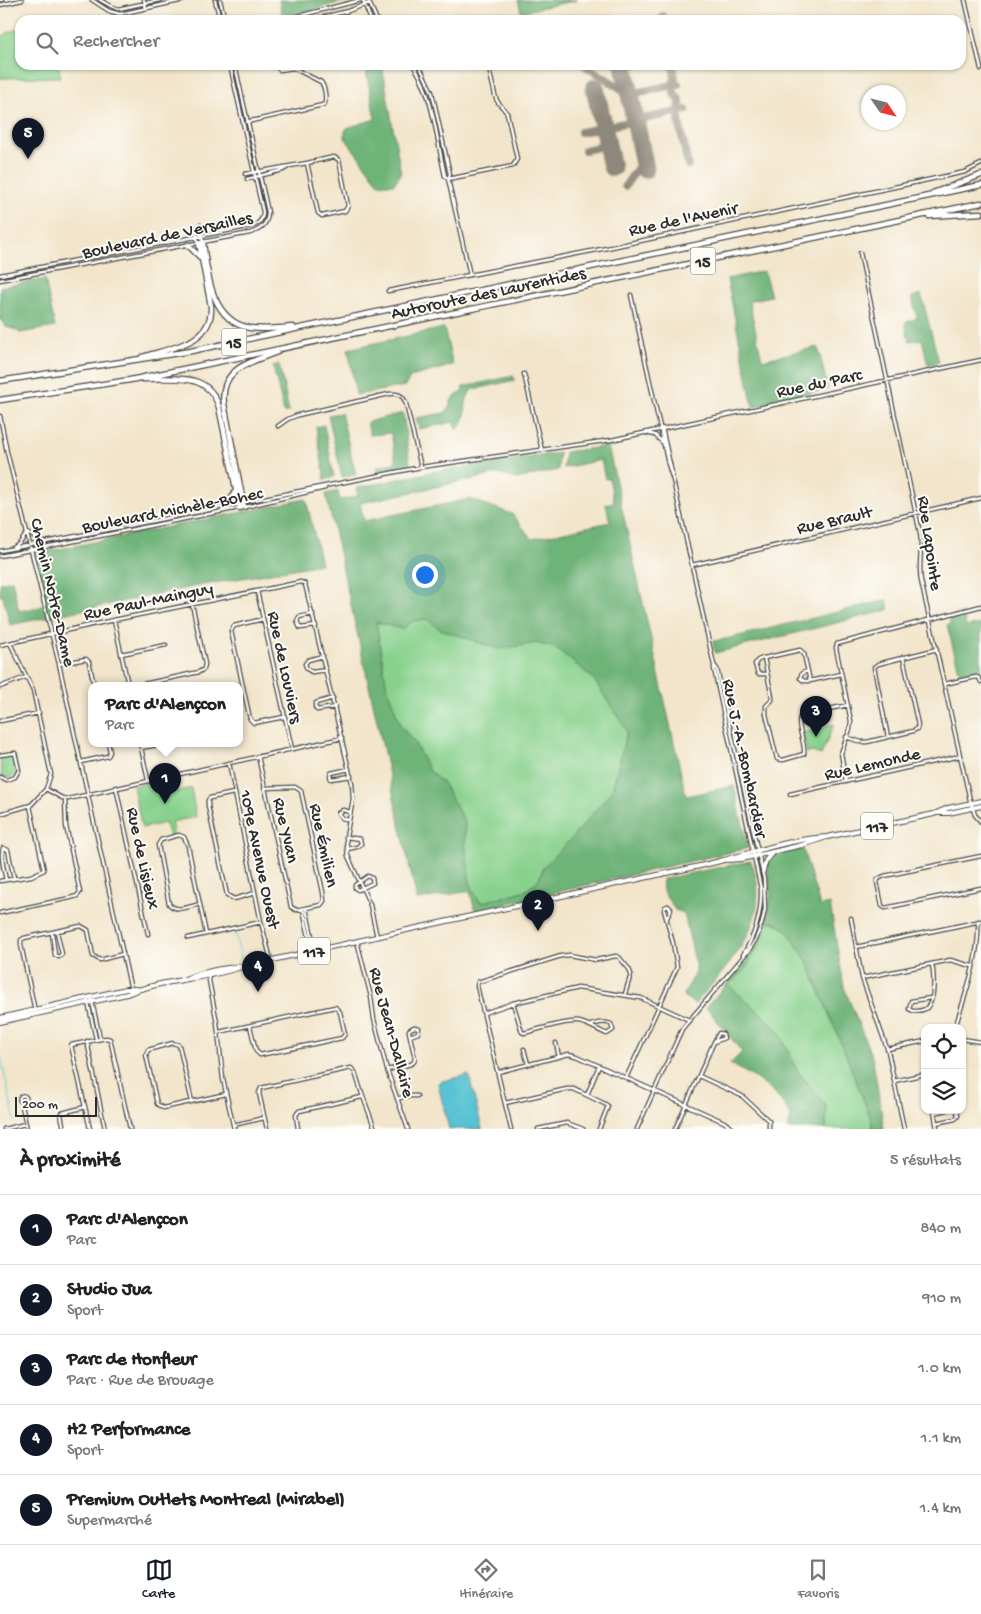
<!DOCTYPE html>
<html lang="fr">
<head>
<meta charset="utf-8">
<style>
	:root { --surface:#fff; --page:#f2f2f2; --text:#222; --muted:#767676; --line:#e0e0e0; --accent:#111827 }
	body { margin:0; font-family:"Gochi Hand",sans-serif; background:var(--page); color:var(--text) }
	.controls { position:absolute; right:15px; bottom:15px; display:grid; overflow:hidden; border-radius:10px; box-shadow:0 1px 4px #0004 }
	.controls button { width:45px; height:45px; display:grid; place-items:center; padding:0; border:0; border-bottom:1px solid var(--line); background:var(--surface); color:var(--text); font:25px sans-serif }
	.compass { position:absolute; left:861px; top:85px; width:45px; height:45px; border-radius:50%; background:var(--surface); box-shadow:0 1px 4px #0004; rotate:125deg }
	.scale { position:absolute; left:15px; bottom:12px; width:82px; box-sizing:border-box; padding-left:5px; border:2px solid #2b2b2b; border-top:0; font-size:14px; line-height:18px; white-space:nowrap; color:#2b2b2b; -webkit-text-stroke:4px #fdfcf7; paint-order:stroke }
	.you { position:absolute; left:424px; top:574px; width:18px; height:18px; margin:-12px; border:4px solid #fff; border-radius:50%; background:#1a73e8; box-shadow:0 0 0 8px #1a73e833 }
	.badge { display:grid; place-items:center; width:32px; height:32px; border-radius:50%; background:var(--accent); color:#fff; font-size:16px; font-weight:700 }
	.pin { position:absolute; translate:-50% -41px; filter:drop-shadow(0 1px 2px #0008) }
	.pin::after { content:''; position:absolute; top:26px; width:18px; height:15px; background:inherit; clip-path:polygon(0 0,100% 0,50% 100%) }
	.popup { position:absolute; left:88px; top:682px; width:155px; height:65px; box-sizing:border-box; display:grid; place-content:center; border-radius:10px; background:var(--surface); filter:drop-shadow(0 1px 4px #0005); font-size:16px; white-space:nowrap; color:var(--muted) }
	.popup b { font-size:19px; color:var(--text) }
	.popup::after { content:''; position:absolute; left:50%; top:100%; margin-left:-10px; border:10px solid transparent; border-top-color:var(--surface) }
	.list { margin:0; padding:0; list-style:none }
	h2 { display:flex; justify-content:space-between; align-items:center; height:65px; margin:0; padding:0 20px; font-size:21px }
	h2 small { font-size:16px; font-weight:400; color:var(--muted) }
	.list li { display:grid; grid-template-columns:32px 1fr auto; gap:15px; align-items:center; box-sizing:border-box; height:70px; padding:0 20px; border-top:1px solid var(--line) }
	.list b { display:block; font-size:19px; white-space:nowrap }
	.list p { margin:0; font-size:16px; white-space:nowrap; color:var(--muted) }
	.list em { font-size:16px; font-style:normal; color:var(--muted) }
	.icon { flex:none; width:28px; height:28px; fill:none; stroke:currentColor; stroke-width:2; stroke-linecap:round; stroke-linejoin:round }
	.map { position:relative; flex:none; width:981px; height:1129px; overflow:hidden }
	.search { position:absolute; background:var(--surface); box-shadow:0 1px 4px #0004; left:15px; right:15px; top:15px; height:55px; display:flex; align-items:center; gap:12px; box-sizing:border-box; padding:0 18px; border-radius:15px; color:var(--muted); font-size:19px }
	.sheet { height:415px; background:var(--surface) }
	nav { display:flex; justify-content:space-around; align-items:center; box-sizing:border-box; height:70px; border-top:1px solid var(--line); background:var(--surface); font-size:14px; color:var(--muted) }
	nav a { display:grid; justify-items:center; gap:2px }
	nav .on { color:var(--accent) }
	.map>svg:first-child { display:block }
</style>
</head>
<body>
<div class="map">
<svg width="981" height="1129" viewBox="0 0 981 1129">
	<rect width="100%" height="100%" fill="#fdfcf7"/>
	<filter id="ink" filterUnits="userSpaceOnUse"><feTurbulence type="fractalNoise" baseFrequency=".02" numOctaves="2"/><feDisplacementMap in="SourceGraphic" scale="10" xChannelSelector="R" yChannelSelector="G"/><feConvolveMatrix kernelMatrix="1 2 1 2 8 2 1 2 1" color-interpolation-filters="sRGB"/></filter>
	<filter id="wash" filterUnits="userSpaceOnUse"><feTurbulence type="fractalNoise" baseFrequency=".0096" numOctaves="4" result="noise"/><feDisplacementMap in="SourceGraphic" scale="20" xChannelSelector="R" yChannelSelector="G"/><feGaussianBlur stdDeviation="1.12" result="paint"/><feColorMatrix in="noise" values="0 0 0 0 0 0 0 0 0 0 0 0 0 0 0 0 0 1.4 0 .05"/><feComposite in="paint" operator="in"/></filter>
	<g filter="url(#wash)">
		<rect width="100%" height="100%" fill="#f2e5cb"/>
		<!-- green -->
		<path fill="#88d18d" stroke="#5a7e5c" d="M19,29L20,65H59L60,77L0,78V38L9,32Z
			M427,619L440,629L498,649L536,643L556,648L593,678L627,731L612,791L573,837L544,866L539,879L527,890L484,902L479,901L470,883L465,843V823L443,783L429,771L414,742L401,726L387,689L376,622L402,629L413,620Z
			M834,724L821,755L813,752L807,753L803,733Z
			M12,754L15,756C18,768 19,781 2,777L0,757Z
			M173,777L176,792L191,788L196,817L171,822L174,835L169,837L165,823L142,828L133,786Z
			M767,922H774L787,930L807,961L846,1055L871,1119L873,1129H826V1105L798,1072L779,1032L728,985L762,939Z"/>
		<!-- forest -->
		<path fill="#6eb378" stroke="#4c6f52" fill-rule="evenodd" d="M279,0H349L283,18Z
			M518,0H578L521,12Z
			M365,65H382L401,174L394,184H379L345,138V132L347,128L375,119Z
			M764,271L771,296L749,301L762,360L818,347L828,389L753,407L727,279Z
			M45,279L55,327L20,333L16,330L6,327L0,319V287Z
			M921,294L939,362L928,365L922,339L909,341L905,323L917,318L912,297Z
			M444,328L453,365L411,377L405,386L356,395L348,349Z
			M279,364L289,411L284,413L273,366Z
			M513,376L515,380L472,390C460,403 472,418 456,430L454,422L419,429L416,418L444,413L449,408L452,399L462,392L463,387Z
			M341,413L356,475L342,477L328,415Z
			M403,413L410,465L377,472L376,467L396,462L391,433L370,435L367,422Z
			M324,425L334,477L325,480L316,427Z
			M608,446L686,796L734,786L748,848L475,911L470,891L417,900L326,494L338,491L340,500L358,496L356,488L432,472L559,453L558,470L517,479L497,474L360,503L364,521L470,499L512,514L532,539L610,522L606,504L614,502L609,478L605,479L601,460L563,468L565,452ZM427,619L440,629L498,649L536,643L556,648L593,678L627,731L612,791L573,837L544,866L539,879L527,890L484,902L479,901L470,883L465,843V823L443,783L429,771L414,742L401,726L387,689L376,622L402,629L413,621Z
			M306,499L321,564L192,587L10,625L3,596H0V583L12,580L19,611L40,607L47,603L35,554Z
			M887,600L889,610L715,653L713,641L726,639Z
			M963,613L966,627L981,624V670L960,674L947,625L950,624L949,618Z
			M803,849L820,906L830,904L844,987L873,1060L884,1129H873L871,1119L846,1055L807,961L787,930L774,922H767L762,939L746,968L728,985L766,1018L779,1032L798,1072L826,1105V1129H788L791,1116C778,1091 754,1076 730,1064L742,1052L706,1007C724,986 749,963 761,937C766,925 768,912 770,899C772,886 766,874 768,861L778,854Z
			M751,861C775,922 729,964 695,1004L683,996L696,971V966L684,913L675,910C669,898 660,895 663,879Z"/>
		<!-- water -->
		<path fill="#58c3d3" stroke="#42777f" d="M468,1075L469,1076L482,1129H449L438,1084L439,1082Z"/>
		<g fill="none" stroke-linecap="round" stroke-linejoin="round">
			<!-- stream -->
			<path stroke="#58c3d3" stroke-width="1" d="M235,932L241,959
				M0,1053L15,1122"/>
			<!-- taxiway -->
			<path stroke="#8e887b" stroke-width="8" d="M663,16V20
				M584,65L630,94L678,84
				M673,65L675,77L673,85L674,93L680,101L679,121L688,165
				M581,132L686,110
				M585,150L607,145
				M625,186L639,166L644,165"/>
			<!-- runway -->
			<path stroke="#8e887b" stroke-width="19" d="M624,65L645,169
				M595,88L612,167"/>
		</g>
	</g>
	<g filter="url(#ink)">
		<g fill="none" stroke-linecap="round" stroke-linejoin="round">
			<defs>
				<path id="minor" d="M0,0H2
					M92,0L109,11L120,14L184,0
					M100,0L109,5L118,9L160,0
					M144,0L146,8
					M215,0L220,20
					M220,0L225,20
					M363,0L371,20
					M368,0L377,20
					M965,0L981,69
					M0,5L22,0
					M283,20L361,0
					M311,20L348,11L369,3
					M413,65C433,92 437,142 445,176L448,179
					M419,65L432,92L450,174L448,179L470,275
					M247,122L323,105L325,103C326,97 325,87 321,82L293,68L280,70L274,65
					M245,174L307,163L318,213L322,216L345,211L348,206L339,160L334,157L307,163
					M247,179L283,170L288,167
					M448,179L513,166L517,159L507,113L497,101L495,95L488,65
					M200,225L203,242
					M195,227L198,242
					M860,253L920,533C923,549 918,564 921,581L970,800L975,815L981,822
					M0,275L252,226C259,224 263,219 263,212L230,65
					M0,280L250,233C261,230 268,224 268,212L235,65
					M388,291L607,248L965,172L981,164
					M631,295L668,464L673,480L714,665L717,669L764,879L765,909L762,923L756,939L749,950L682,1029L637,1129
					M524,374L542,450
					M0,416L7,452L59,664L131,990
					M278,426L288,419L298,415L389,394C399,393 403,395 406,404L421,467
					M662,428L672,473
					M646,433L655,435L662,442
					M244,502L421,467L611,440L981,360
					M245,507L325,488
					M28,533L42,542
					M13,548L20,543L27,533
					M0,551L239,504
					M0,556L239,508
					M692,565L981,498
					M257,591L292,749
					M313,614L299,617L297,621L300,628L316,626
					M263,619L234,626L231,631L250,719L254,723L284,717
					M114,620L128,685
					M0,645L114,620L301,582L305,584L352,783L353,799L346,837L348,856L370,905L377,937
					M121,654L166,645
					M323,656L308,660L305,664L307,669L312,672L326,670
					M763,658L758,660L755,664L758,674H767
					M59,664L86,659L89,662L94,685
					M714,665V669L761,889C762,913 755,935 743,955
					M808,671L802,673L800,678L804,681H810
					M841,674L810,681L804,654L800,650L764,658L772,697V700L766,706V714L777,759L783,760L804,754C806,742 795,726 801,715L848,705
					M944,684L976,677L979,678L981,682
					M139,685L199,672L204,669L205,664L192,604
					M0,687L26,677
					M333,698L316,703L315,707L317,710L335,707
					M0,721L39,713
					M846,737L861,742H867L913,731L917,729L918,725L903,657
					M888,737L874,667L878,664L937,649
					M140,743L148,780
					M141,748L168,743
					M0,755L15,753L19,770L15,777L6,780L0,777
					M258,756L291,907L296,910L321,905L324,901L323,892L301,791L295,787L264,788
					M81,762L108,756L110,752L108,743
					M229,763L261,922L271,960
					M349,769L331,773L330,776L331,779L351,776
					M846,782L841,753L850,729L851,721L836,648L837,644L981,606
					M116,787L148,934
					M46,789L62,798L68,799L342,738
					M234,793L210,798L208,800V806L227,895L234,899L255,893
					M790,794L960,756
					M0,814L31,805L46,789L51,774L33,690L10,643
					M348,820L342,818L338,813L343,810L350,812
					M346,837L360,839L361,844L357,847L347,849
					M981,856L884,876L878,879L877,882L882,906L885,908L981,888
					M368,876L372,878L373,883L358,890L355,888V885Z
					M6,880C4,870 0,857 3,848L8,850L14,878
					M0,881L31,876L44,870L30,806
					M200,904C190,906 177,913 169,904L158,845L161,840L179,835L184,837L188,846L206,934
					M306,908L315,950
					M303,909L312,951
					M0,913L70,898L77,896L80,892L66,826L65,799
					M667,918L671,909L668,906
					M851,918L862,978L888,1051L904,1129
					M52,933L55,955L59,957L62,954L57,932
					M188,938L261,922
					M357,941L371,997L374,1019L387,1070L408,1129
					M856,947L981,921
					M208,975L217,1023L223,1079L234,1129
					M862,978L946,961L950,960L972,966
					M91,997L100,1038
					M87,998L96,1039
					M931,998L911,1001L909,1009L913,1011C916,1011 921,1011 925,1009C936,1003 934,974 932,964
					M513,1003L522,1032L524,1033C537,1030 567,1020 579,1022C589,1024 597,1030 607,1034L613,1030L611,1024C604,1021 599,1023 591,1025
					M35,1011L21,945V940L24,938L81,926L88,930L93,956L100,960L123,954
					M484,1013L513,1003L578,988L641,998L689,1020
					M955,1028C965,994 980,957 978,921
					M219,1032L335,1007L340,1012L345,1034L342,1038L260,1055L256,1051L250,1026
					M719,1033L723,1034L724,1038L714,1042Z
					M962,1039L981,1042
					M87,1041L105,1129
					M556,1043L559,1057
					M524,1049L528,1064
					M887,1049L925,1041
					M387,1070L411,1064L414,1062L415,1058L409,1032V1030L414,1027L419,1028L418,1033L410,1036
					M498,1072L569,1054L577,1056L724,1122L733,1129
					M699,1076L742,1096L769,1121V1129
					M626,1078L677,967L673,943L664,910L665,907L668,906
					M894,1081L925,1074
					M587,1095L599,1066
					M19.5 1099a3.5 3.5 0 1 1 7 0a3.5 3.5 0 1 1-7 0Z
					M397,1099L406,1096H417
					M22,1102V1106L27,1129
					M192,1102L179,1045L173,1043L148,1050L146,1055L157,1104L163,1108L226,1094
					M505,1103L567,1089H574L605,1104L608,1106L599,1129
					M934,1110L937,1129
					M934,1113L947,1110
					M936,1123L955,1119L958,1116L957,1110
					M233,1125L264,1118
					M4,1129L25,1124
					M64,1129L61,1115L62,1113L85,1107
					M90,1129L71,1045L106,1038L110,1039L111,1043L130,1129
					M267,1129L259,1093L261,1088L351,1068L355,1072L362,1094L375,1129
					M298,1129L296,1115L299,1111L362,1097
					M511,1129L477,986L478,982L561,956L569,955L596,960L616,956L619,957L629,969L631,974L625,994
					M538,1129L567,1123L583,1129
					M675,1129L714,1042"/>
				<path id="major" d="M939,813H949L981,806
					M728,860L742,859L802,845L827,837L934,814L948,808L981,801
					M763,871L766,860L773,852
					M183,980C204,970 227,968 250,965C384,935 519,905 653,876C675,871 698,867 720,861C755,852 790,839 827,837
					M0,1018L126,989H137
					M0,1022L127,994C163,979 204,980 241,967"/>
				<path id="highway" d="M933,193L981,175
					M929,216L981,213
					M203,242C207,274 211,321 250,328C264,330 279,328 293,327
					M188,245L200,257
					M142,357C170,348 213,344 211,306L199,243
					M143,379C173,379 208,371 219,407L240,508
					M0,381L191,351L981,185
					M0,400L130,380L193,367L981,203
					M227,506L235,492
					M244,507L224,404C219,368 251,362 277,352"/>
			</defs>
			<!-- minor casing -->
			<use href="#minor" stroke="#494743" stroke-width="5"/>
			<!-- major casing -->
			<use href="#major" stroke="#494743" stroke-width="6"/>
			<!-- highway casing -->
			<use href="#highway" stroke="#494743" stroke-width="7"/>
			<!-- minor -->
			<use href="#minor" stroke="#fff" stroke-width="2.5"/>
			<!-- major -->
			<use href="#major" stroke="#fff" stroke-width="4"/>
			<!-- highway -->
			<use href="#highway" stroke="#fff" stroke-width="4.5"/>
		</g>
	</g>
	<g text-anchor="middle" stroke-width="4" stroke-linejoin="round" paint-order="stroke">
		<!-- shield labels -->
		<g fill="#fdfcf7" stroke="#6a6a68" stroke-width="1">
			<rect x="690.5" y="247.5" width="25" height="27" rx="4"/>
			<rect x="221.5" y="328.5" width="25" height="27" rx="4"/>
			<rect x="861" y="812.5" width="32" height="27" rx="4"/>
			<rect x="298" y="937.5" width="32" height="27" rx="4"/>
		</g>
		<g font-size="16" font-weight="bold" fill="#2b2b2b">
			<text x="703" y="267">15</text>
			<text x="234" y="348">15</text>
			<text x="877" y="832">117</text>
			<text x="314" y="957">117</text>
		</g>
		<!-- street labels -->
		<g font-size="18" fill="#2b2b2b" stroke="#fdfcf7">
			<text transform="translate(683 218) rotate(-12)" y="6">Rue de l'Avenir</text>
			<text transform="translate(167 234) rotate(-12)" y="6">Boulevard de Versailles</text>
			<text transform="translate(488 292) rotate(-12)" y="6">Autoroute des Laurentides</text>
			<text transform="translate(819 382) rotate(-12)" y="6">Rue du Parc</text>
			<text transform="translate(172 509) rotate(-11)" y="6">Boulevard Michèle-Bohec</text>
			<text transform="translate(834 519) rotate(-13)" y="6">Rue Brault</text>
			<text transform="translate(931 543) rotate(82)" y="6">Rue Lapointe</text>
			<text transform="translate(54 592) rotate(77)" y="6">Chemin Notre-Dame</text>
			<text transform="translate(148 600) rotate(-12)" y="6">Rue Paul-Mainguy</text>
			<text transform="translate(286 667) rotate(78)" y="6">Rue de Louviers</text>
			<text transform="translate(746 758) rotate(78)" y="6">Rue J.-A.-Bombardier</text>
			<text transform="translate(872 763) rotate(-13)" y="6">Rue Lemonde</text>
			<text transform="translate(287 830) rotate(77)" y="6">Rue Yvan</text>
			<text transform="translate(325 845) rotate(78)" y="6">Rue Émilien</text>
			<text transform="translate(144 858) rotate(78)" y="6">Rue de Lisieux</text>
			<text transform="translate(261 859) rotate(78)" y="6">109e Avenue Ouest</text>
			<text transform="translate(393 1032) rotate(75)" y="6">Rue Jean-Dallaire</text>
		</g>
	</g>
</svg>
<div class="controls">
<button><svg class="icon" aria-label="locate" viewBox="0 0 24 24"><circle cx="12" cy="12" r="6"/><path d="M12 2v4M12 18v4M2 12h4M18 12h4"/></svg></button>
<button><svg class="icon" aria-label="layers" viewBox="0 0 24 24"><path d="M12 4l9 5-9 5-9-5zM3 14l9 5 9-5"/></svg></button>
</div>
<svg class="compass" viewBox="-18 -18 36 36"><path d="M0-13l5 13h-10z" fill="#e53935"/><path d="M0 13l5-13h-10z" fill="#767676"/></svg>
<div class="scale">200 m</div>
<div class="you"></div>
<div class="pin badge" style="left:165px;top:804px">1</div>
<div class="popup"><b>Parc d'Alençcon</b>Parc</div>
<div class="pin badge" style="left:538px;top:931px">2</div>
<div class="pin badge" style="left:816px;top:737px">3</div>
<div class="pin badge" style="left:258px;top:992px">4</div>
<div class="pin badge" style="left:28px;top:159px">5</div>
<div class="search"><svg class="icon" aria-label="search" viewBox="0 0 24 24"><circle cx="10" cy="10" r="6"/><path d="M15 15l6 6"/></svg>Rechercher</div>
</div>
<section class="sheet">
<h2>À proximité<small>5 résultats</small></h2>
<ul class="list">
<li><span class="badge">1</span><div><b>Parc d'Alençcon</b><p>Parc</p></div><em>840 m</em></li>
<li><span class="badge">2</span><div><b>Studio Jua</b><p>Sport</p></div><em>910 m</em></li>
<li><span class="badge">3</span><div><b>Parc de Honfleur</b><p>Parc · Rue de Brouage</p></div><em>1.0 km</em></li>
<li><span class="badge">4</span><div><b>H2 Performance</b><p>Sport</p></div><em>1.1 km</em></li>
<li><span class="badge">5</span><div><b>Premium Outlets Montreal (Mirabel)</b><p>Supermarché</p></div><em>1.4 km</em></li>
</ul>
</section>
<nav>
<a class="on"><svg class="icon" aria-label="map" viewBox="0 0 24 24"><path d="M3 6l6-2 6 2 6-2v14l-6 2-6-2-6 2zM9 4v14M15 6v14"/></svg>Carte</a>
<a><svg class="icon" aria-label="directions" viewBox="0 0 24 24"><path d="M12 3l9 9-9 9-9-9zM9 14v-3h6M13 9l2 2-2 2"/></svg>Itinéraire</a>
<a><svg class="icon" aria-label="saved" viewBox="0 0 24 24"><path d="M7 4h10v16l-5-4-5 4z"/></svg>Favoris</a>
</nav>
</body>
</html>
